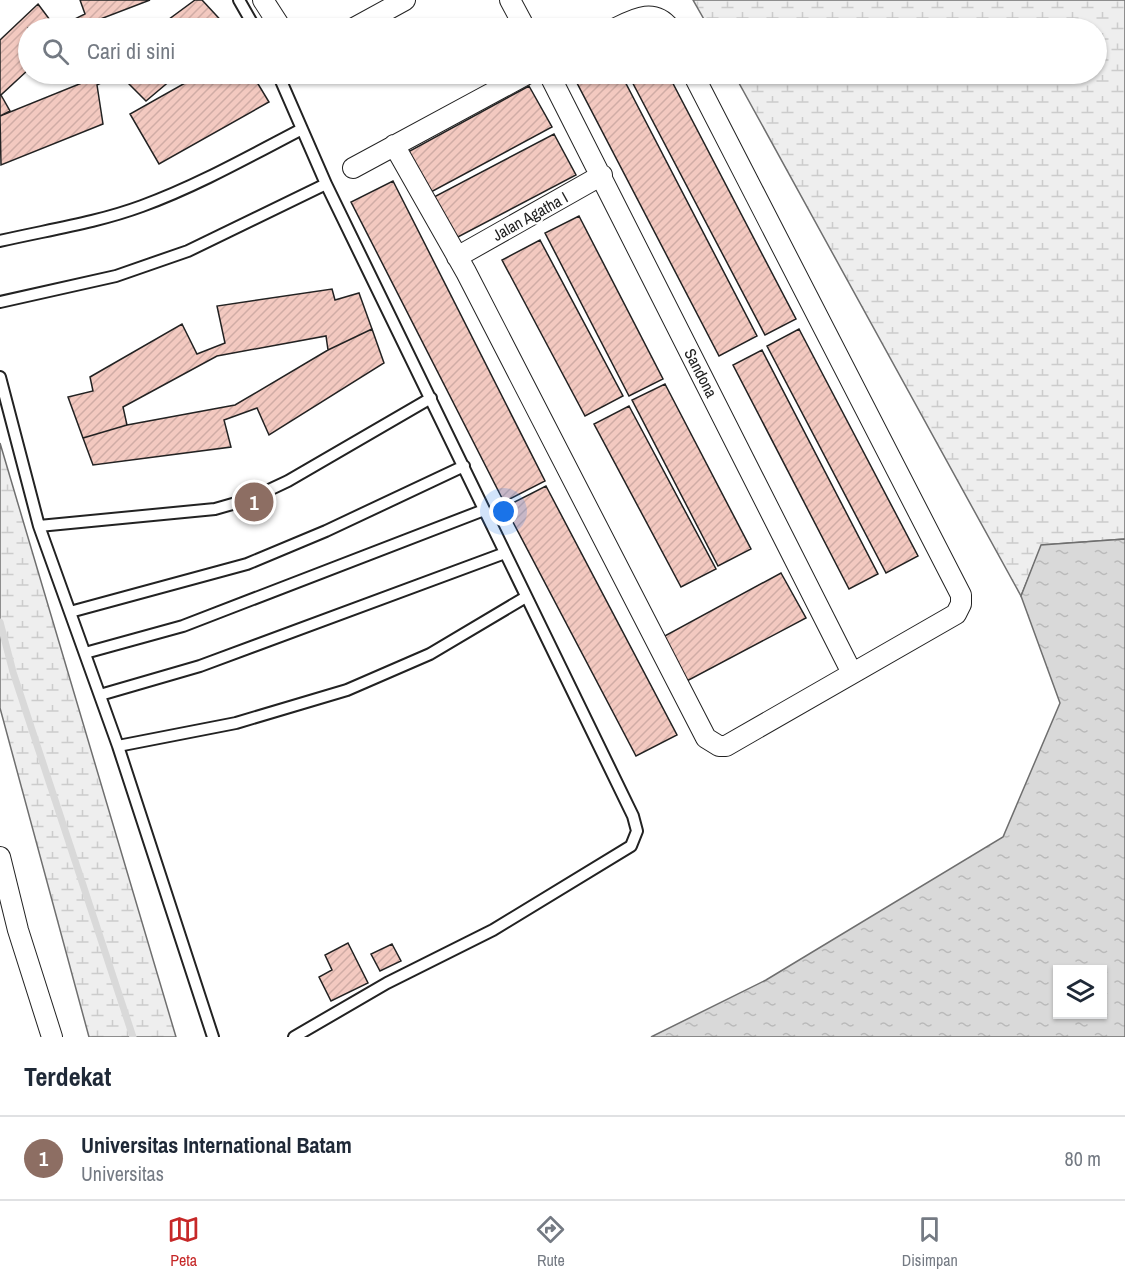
<!DOCTYPE html>
<html lang="id">
<head>
<meta charset="utf-8">
<style>
	:root { --surface:#fff; --page:#f6f6f7; --text:#1f2937; --muted:#747a83; --line:#e0e1e3; --accent:#c62828 }
	body { margin:0; font-family:"Archivo Narrow",sans-serif; background:var(--page); color:var(--text) }
	.controls { position:absolute; right:18px; bottom:18px; display:grid; overflow:hidden; border-radius:0px; box-shadow:0 2px 4px #0004 }
	.controls button { width:54px; height:54px; display:grid; place-items:center; padding:0; border:0; border-bottom:2px solid var(--line); background:var(--surface); color:var(--text); font:30px sans-serif }
	.you { position:absolute; left:504px; top:512px; width:21px; height:21px; margin:-15px; border:4px solid #fff; border-radius:50%; background:#1a73e8; box-shadow:0 0 0 9px #1a73e833 }
	.badge { display:grid; place-items:center; width:39px; height:39px; border-radius:50%; background:var(--accent); color:#fff; font-size:20px; font-weight:700 }
	.pin { position:absolute; translate:-50% -50%; border:3px solid #fff; box-shadow:0 2px 6px #0006 }
	.list { margin:0; padding:0; list-style:none }
	h2 { display:flex; justify-content:space-between; align-items:center; height:78px; margin:0; padding:0 24px; font-size:26px }
	h2 small { font-size:20px; font-weight:400; color:var(--muted) }
	.list li { display:grid; grid-template-columns:39px 1fr auto; gap:18px; align-items:center; box-sizing:border-box; height:84px; padding:0 24px; border-top:2px solid var(--line) }
	.list b { display:block; font-size:22px; white-space:nowrap }
	.list p { margin:0; font-size:20px; white-space:nowrap; color:var(--muted) }
	.list em { font-size:20px; font-style:normal; color:var(--muted) }
	.icon { flex:none; width:33px; height:33px; fill:none; stroke:currentColor; stroke-width:2; stroke-linecap:round; stroke-linejoin:round }
	.map { position:relative; flex:none; width:1125px; height:1037px; overflow:hidden }
	.search { position:absolute; background:var(--surface); box-shadow:0 2px 4px #0004; left:18px; right:18px; top:18px; height:66px; display:flex; align-items:center; gap:15px; box-sizing:border-box; padding:0 21px; border-radius:33px; color:var(--muted); font-size:22px }
	.sheet { height:162px; background:var(--surface) }
	nav { display:flex; justify-content:space-around; align-items:center; box-sizing:border-box; height:84px; border-top:2px solid var(--line); background:var(--surface); font-size:16px; color:var(--muted) }
	nav a { display:grid; justify-items:center; gap:3px }
	nav .on { color:var(--accent) }
	.map>svg:first-child { display:block }
</style>
</head>
<body>
<div class="map">
<svg width="1125" height="1037" viewBox="0 0 1125 1037">
	<defs>
		<pattern id="wetland-marsh" width="20" height="14" patternUnits="userSpaceOnUse" patternTransform="scale(1.5)"><rect width="20" height="14" fill="#eee"/><path d="M1 5h8M5 5V1M11 12h8M15 12V8" fill="none" stroke="#ccc"/></pattern>
		<pattern id="water-ripples" width="26" height="14" patternUnits="userSpaceOnUse" patternTransform="scale(1.5)"><rect width="26" height="14" fill="#d9d9d9"/><path d="M2 4q2-2 4 0t4 0M15 11q2-2 4 0t4 0" fill="none" stroke="#bababa"/></pattern>
		<pattern id="building-hatch" width="6" height="6" patternUnits="userSpaceOnUse" patternTransform="scale(1.5)"><rect width="6" height="6" fill="#f3c9c0"/><path d="M-1 1l2-2M0 6l6-6M5 7l2-2" fill="none" stroke="#d0aca5"/></pattern>
	</defs>
	<rect width="100%" height="100%" fill="#fff"/>
	<!-- wetland -->
	<path fill="url(#wetland-marsh)" stroke="#6f6f6f" stroke-width="1.5" d="M693,0H1125V539L1042,545L1021,596L734,74H1096V28H709Z
		M0,443L176,1037H89L0,708Z"/>
	<!-- water -->
	<path fill="url(#water-ripples)" stroke="#6f6f6f" stroke-width="1.5" fill-rule="evenodd" d="M1125,539V1037H651L766,980L1003,837L1060,703L1021,596L1041,545ZM1058,970H1102V1014H1058Z"/>
	<g fill="none" stroke-linecap="round" stroke-linejoin="round">
		<!-- stream -->
		<path stroke="#d9d9d9" stroke-width="7" d="M0,622L13,672L133,1037"/>
	</g>
	<!-- building -->
	<path fill="url(#building-hatch)" stroke="#222" stroke-width="1.5" d="M80,0H150L77,28H57L85,14Z
		M195,0H202L228,28H157Z
		M38,4L56,28H28V70L1,95L10,111L0,116V40Z
		M104,74H118L97,85L103,124L1,165L0,116Z
		M119,74H178L146,101Z
		M201,74H252L269,102L159,164L130,114Z
		M597,74H621L757,336L719,356L577,83Z
		M628,74H668L796,319L765,335Z
		M529,86L552,127L431,192L408,152Z
		M554,134L576,175L456,238L434,197Z
		M393,181L545,481L504,502L351,202Z
		M579,216L663,379L629,396L545,233Z
		M540,240L623,396L585,416L502,260Z
		M332,289L335,300L359,293L372,329L328,350L326,336L217,356L123,407L127,425L83,438L68,397L93,391L90,377L182,324L197,354L225,343L217,306Z
		M372,329L384,363L269,435L257,408L224,420L231,447L93,465L83,438L127,425L235,405L328,350Z
		M799,329L918,556L886,573L767,346Z
		M762,350L878,574L849,589L733,365Z
		M665,384L751,549L718,566L632,400Z
		M629,406L716,569L681,587L594,424Z
		M546,486L677,735L636,756L505,507Z
		M781,573L806,618L685,682L661,638Z
		M348,943L368,983L331,1001L319,977L332,970L325,955Z
		M392,944L401,961L380,971L371,954Z"/>
	<g fill="none" stroke-linecap="round" stroke-linejoin="round">
		<defs>
			<path id="lane" d="M239,0L255,28
				M278,74L326,184L633,816L637,831L631,846L493,930L387,983L294,1037
				M0,241C47,230 96,223 142,206C197,186 250,156 302,129
				M0,302L116,276L188,251L326,184
				M0,377L39,526L118,746L213,1037
				M39,526L215,509L250,499L288,481L431,398
				M70,612L247,564L326,531L464,466
				M85,653L183,626L484,510
				M100,695L200,666L505,553
				M118,746L236,723L347,690L430,654L526,597"/>
			<path id="street" d="M263,0L281,28
				M510,0L525,28
				M354,28L405,0
				M616,28C636,18 654,8 670,28
				M549,74L852,673
				M394,145L466,272L706,738L719,746H726L956,614L961,604V595L693,74
				M353,168L527,74
				M457,257L602,175
				M0,857L18,930L52,1037"/>
		</defs>
		<!-- lane casing -->
		<use href="#lane" stroke="#222" stroke-width="14"/>
		<!-- street casing -->
		<use href="#street" stroke="#222" stroke-width="22"/>
		<!-- lane -->
		<use href="#lane" stroke="#fff" stroke-width="10"/>
		<!-- street -->
		<use href="#street" stroke="#fff" stroke-width="20"/>
	</g>
	<g text-anchor="middle" stroke-width="4.5" stroke-linejoin="round" paint-order="stroke">
		<!-- street labels -->
		<g font-size="16" fill="#222" stroke="#fff">
			<text transform="translate(530 216) rotate(-29)" y="6">Jalan Agatha I</text>
			<text transform="translate(701 373) rotate(63)" y="6">Sandona</text>
		</g>
	</g>
</svg>
<div class="controls">
<button><svg class="icon" aria-label="layers" viewBox="0 0 24 24"><path d="M12 4l9 5-9 5-9-5zM3 14l9 5 9-5"/></svg></button>
</div>
<div class="you"></div>
<div class="pin badge" style="left:254px;top:502px;background:#8d6e63">1</div>
<div class="search"><svg class="icon" aria-label="search" viewBox="0 0 24 24"><circle cx="10" cy="10" r="6"/><path d="M15 15l6 6"/></svg>Cari di sini</div>
</div>
<section class="sheet">
<h2>Terdekat<small></small></h2>
<ul class="list">
<li><span class="badge" style="background:#8d6e63">1</span><div><b>Universitas International Batam</b><p>Universitas</p></div><em>80 m</em></li>
</ul>
</section>
<nav>
<a class="on"><svg class="icon" aria-label="map" viewBox="0 0 24 24"><path d="M3 6l6-2 6 2 6-2v14l-6 2-6-2-6 2zM9 4v14M15 6v14"/></svg>Peta</a>
<a><svg class="icon" aria-label="directions" viewBox="0 0 24 24"><path d="M12 3l9 9-9 9-9-9zM9 14v-3h6M13 9l2 2-2 2"/></svg>Rute</a>
<a><svg class="icon" aria-label="saved" viewBox="0 0 24 24"><path d="M7 4h10v16l-5-4-5 4z"/></svg>Disimpan</a>
</nav>
</body>
</html>
